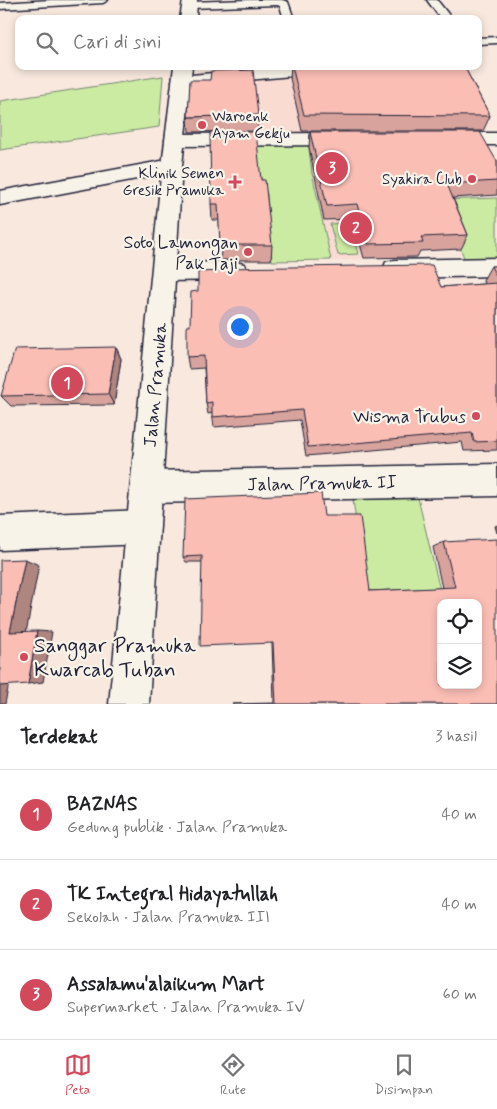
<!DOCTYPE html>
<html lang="id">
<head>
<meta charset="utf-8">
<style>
	:root { --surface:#fff; --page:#f6f6f6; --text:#202124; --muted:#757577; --line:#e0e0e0; --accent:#d1495b }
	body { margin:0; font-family:Mynerve,sans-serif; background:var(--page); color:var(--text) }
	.controls { position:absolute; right:15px; bottom:15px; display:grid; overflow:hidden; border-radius:10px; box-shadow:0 2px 8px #0003 }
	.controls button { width:45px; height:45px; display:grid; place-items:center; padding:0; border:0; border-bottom:1px solid var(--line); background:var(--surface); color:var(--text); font:25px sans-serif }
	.you { position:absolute; left:239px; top:326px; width:18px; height:18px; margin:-12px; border:4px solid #fff; border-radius:50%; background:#1a73e8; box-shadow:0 0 0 8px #1a73e833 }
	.badge { display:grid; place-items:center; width:32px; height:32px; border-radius:50%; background:var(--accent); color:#fff; font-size:16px; font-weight:700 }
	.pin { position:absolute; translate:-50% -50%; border:2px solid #fff; box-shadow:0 1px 5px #0006 }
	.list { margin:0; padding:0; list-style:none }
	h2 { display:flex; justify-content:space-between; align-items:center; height:65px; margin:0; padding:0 20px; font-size:21px }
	h2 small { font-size:16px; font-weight:400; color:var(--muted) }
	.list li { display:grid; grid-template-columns:32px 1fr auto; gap:15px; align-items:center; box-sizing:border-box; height:90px; padding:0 20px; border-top:1px solid var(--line) }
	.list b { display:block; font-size:19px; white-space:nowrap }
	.list p { margin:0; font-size:16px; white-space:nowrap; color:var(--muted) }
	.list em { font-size:16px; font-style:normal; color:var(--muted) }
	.icon { flex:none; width:28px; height:28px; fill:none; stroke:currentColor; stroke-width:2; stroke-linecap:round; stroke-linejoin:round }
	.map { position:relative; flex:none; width:497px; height:704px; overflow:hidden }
	.search { position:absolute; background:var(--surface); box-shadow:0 2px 8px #0003; left:15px; right:15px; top:15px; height:55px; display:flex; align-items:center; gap:12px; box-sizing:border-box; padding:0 18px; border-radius:10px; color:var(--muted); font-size:19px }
	.sheet { height:335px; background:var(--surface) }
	nav { display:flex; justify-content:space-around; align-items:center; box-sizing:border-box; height:70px; border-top:1px solid var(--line); background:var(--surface); font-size:14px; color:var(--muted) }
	nav a { display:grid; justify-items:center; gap:2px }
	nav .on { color:var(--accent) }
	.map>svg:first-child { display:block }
</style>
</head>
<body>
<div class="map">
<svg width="497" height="704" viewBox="0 0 497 704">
	<rect width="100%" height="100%" fill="#f8e8de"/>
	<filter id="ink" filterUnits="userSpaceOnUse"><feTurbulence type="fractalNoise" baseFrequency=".02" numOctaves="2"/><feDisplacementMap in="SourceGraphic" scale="10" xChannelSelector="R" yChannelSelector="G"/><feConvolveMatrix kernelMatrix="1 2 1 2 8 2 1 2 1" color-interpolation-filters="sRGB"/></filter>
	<g filter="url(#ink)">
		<!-- built -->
		<path fill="#f9dbd2" d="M455,66L477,110L487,133L215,132V96L241,77Z
			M377,196L397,257L331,261L318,199Z"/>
		<!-- green -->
		<path fill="#cbeba3" stroke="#76866f" d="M163,76L159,127L0,150V101Z
			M308,141L312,173L331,260L272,261L267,194L259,171L256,142Z
			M497,198V258L465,260L441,200Z
			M349,223L358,254L338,255L330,224Z
			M418,498L443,603L366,592L353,500Z"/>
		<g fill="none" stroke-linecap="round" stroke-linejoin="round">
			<defs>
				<path id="lane" d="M51,0H108L103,3L0,9V3Z
					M248,0H282L288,2L294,19H284L280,6L277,5L190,8L185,5L190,2Z
					M427,0H437L452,19H441Z
					M497,37V43L478,44V38Z"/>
				<path id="street" d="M286,66H354L352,70L346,71L181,86L175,85L172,81L175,77L181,76Z
					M348,133L355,135L358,139L355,143L348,145L175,146L168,144L165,140L168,136L175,134Z
					M446,133H497V145H446L439,143L436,139L439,135Z
					M172,159L179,161L182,166L179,171L0,205V191Z
					M497,258V276L395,278L386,276L383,269L386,262L395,260Z
					M235,262L244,264L247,271L244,278L235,280L164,281L155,279L152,272L155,265L164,263Z
					M497,464V496L147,503L136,498L131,487L136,476L147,471Z
					M143,510L155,515L160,527L155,539L143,544L0,550V516Z"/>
				<path id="secondary" d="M183,0H197L196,19H180Z
					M174,66H192L182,166L149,704H109L162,166Z"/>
			</defs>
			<!-- lane casing -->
			<use href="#lane" stroke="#22223b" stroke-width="3"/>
			<!-- street casing -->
			<use href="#street" stroke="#22223b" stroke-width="3"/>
			<!-- secondary casing -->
			<use href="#secondary" stroke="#22223b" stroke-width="3"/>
			<!-- lane -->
			<use href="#lane" fill="#f7f3e8" fill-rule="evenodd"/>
			<!-- street -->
			<use href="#street" fill="#f7f3e8" fill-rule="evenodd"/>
			<!-- secondary -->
			<use href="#secondary" fill="#f7f3e8" fill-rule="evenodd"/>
		</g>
		<!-- wall -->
		<path fill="#d7a39c" stroke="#22223b" d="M291,66H464L490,116L483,131H302L290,78Z
			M258,115V131L189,132L188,117Z
			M310,132L496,160H497V195L453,198L468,235L461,249L420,251L417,257L364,258L353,219L324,220L309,147Z
			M261,180L272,245L271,260H221L219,220H212L211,204Z
			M491,266H497V450L464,451L462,442L306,456L300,420L214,427L212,413L208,414L206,403L204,368L189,369L187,357L441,287L484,284L483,280Z
			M116,347L121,359L114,405L11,406L1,396Z
			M324,516L370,591L442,588L433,547L444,542L497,704H232L274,703L272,644L202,562H186L183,557Z
			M497,525V533L495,526Z"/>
		<!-- shaded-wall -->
		<path fill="#af857f" stroke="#22223b" d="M116,347L121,359L114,405L108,394Z
			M25,559L39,565L26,633L10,632Z
			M37,631L52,632L43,682L28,684Z
			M9,683L5,704H0V685Z"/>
		<!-- building -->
		<path fill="#fabeb5" stroke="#22223b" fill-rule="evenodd" d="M292,66H464L490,116L304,115Z
			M253,70L258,115L188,117L190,80H210L211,71Z
			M210,132H256L261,180H265L272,245H220L218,204H211Z
			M310,132H480L496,160H497V181L447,184L468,235L421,237L423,243L368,244L357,204L327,206Z
			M432,265L441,287L497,283V441L474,442L472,433L308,447L302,410L212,417V402L206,403L204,356L187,357V326H190L191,292L198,291V272L222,271V268Z
			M491,266H497V278Z
			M116,347L108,394L1,396L15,349Z
			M321,493L324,516H360L370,591L455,587L444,542L497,539V704H276L273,643L200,646L202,556L183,557L185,499ZM441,603H478V685H441Z
			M25,559L10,632L37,631L28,684L0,686V560Z"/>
	</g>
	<!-- markers -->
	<g fill="#d1495b" stroke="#f7f3e8" stroke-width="2">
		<circle cx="202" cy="125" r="5"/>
		<circle cx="472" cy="179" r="5"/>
		<path d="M232.5 174.5h5v5h5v5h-5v5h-5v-5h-5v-5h5z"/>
		<circle cx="248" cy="252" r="5"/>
		<circle cx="476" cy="416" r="5"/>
		<circle cx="24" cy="657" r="5"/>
	</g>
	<g text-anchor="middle" stroke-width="4.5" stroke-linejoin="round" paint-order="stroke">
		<!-- far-poi labels -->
		<g font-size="15" fill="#22223b" stroke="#f7f3e8" text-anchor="end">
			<text x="212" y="121" text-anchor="start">Waroenk<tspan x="212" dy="17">Ayam Gekju</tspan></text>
			<text x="224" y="178">Klinik Semen<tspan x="224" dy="17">Gresik Pramuka</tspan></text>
			<text x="462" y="184">Syakira Club</text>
		</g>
		<!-- poi labels -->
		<g font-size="18" fill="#22223b" stroke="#f7f3e8" text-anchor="end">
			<text x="238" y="248">Soto Lamongan<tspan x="238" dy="21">Pak Taji</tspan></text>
			<text x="466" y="422">Wisma Trubus</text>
		</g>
		<!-- street labels -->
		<g font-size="18" fill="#22223b" stroke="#f7f3e8">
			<text transform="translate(155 385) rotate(-85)" y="6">Jalan Pramuka</text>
			<text transform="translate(322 483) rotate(-1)" y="6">Jalan Pramuka II</text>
		</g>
		<!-- near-poi labels -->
		<g font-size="21" fill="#22223b" stroke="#f7f3e8" text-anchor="start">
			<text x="34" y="652">Sanggar Pramuka<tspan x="34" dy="24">Kwarcab Tuban</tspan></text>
		</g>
	</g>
</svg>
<div class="controls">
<button><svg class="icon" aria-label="locate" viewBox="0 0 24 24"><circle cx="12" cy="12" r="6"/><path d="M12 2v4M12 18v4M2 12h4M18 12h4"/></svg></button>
<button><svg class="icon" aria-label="layers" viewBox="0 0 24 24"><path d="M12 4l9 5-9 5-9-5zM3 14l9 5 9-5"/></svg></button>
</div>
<div class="you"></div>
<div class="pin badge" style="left:67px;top:383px">1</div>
<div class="pin badge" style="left:356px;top:228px">2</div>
<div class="pin badge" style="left:332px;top:168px">3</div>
<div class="search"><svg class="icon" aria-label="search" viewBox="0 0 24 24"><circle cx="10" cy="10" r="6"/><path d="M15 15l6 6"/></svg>Cari di sini</div>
</div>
<section class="sheet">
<h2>Terdekat<small>3 hasil</small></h2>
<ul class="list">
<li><span class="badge">1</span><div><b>BAZNAS</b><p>Gedung publik · Jalan Pramuka</p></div><em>40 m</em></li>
<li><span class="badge">2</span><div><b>TK Integral Hidayatullah</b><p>Sekolah · Jalan Pramuka III</p></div><em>40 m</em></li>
<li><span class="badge">3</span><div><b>Assalamu'alaikum Mart</b><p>Supermarket · Jalan Pramuka IV</p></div><em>60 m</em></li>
</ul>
</section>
<nav>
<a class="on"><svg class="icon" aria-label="map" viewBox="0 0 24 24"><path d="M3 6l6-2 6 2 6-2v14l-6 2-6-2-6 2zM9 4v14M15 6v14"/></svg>Peta</a>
<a><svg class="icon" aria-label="directions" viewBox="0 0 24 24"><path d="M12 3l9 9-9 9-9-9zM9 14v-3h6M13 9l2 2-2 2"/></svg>Rute</a>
<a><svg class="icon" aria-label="saved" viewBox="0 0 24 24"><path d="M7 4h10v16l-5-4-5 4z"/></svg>Disimpan</a>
</nav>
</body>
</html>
